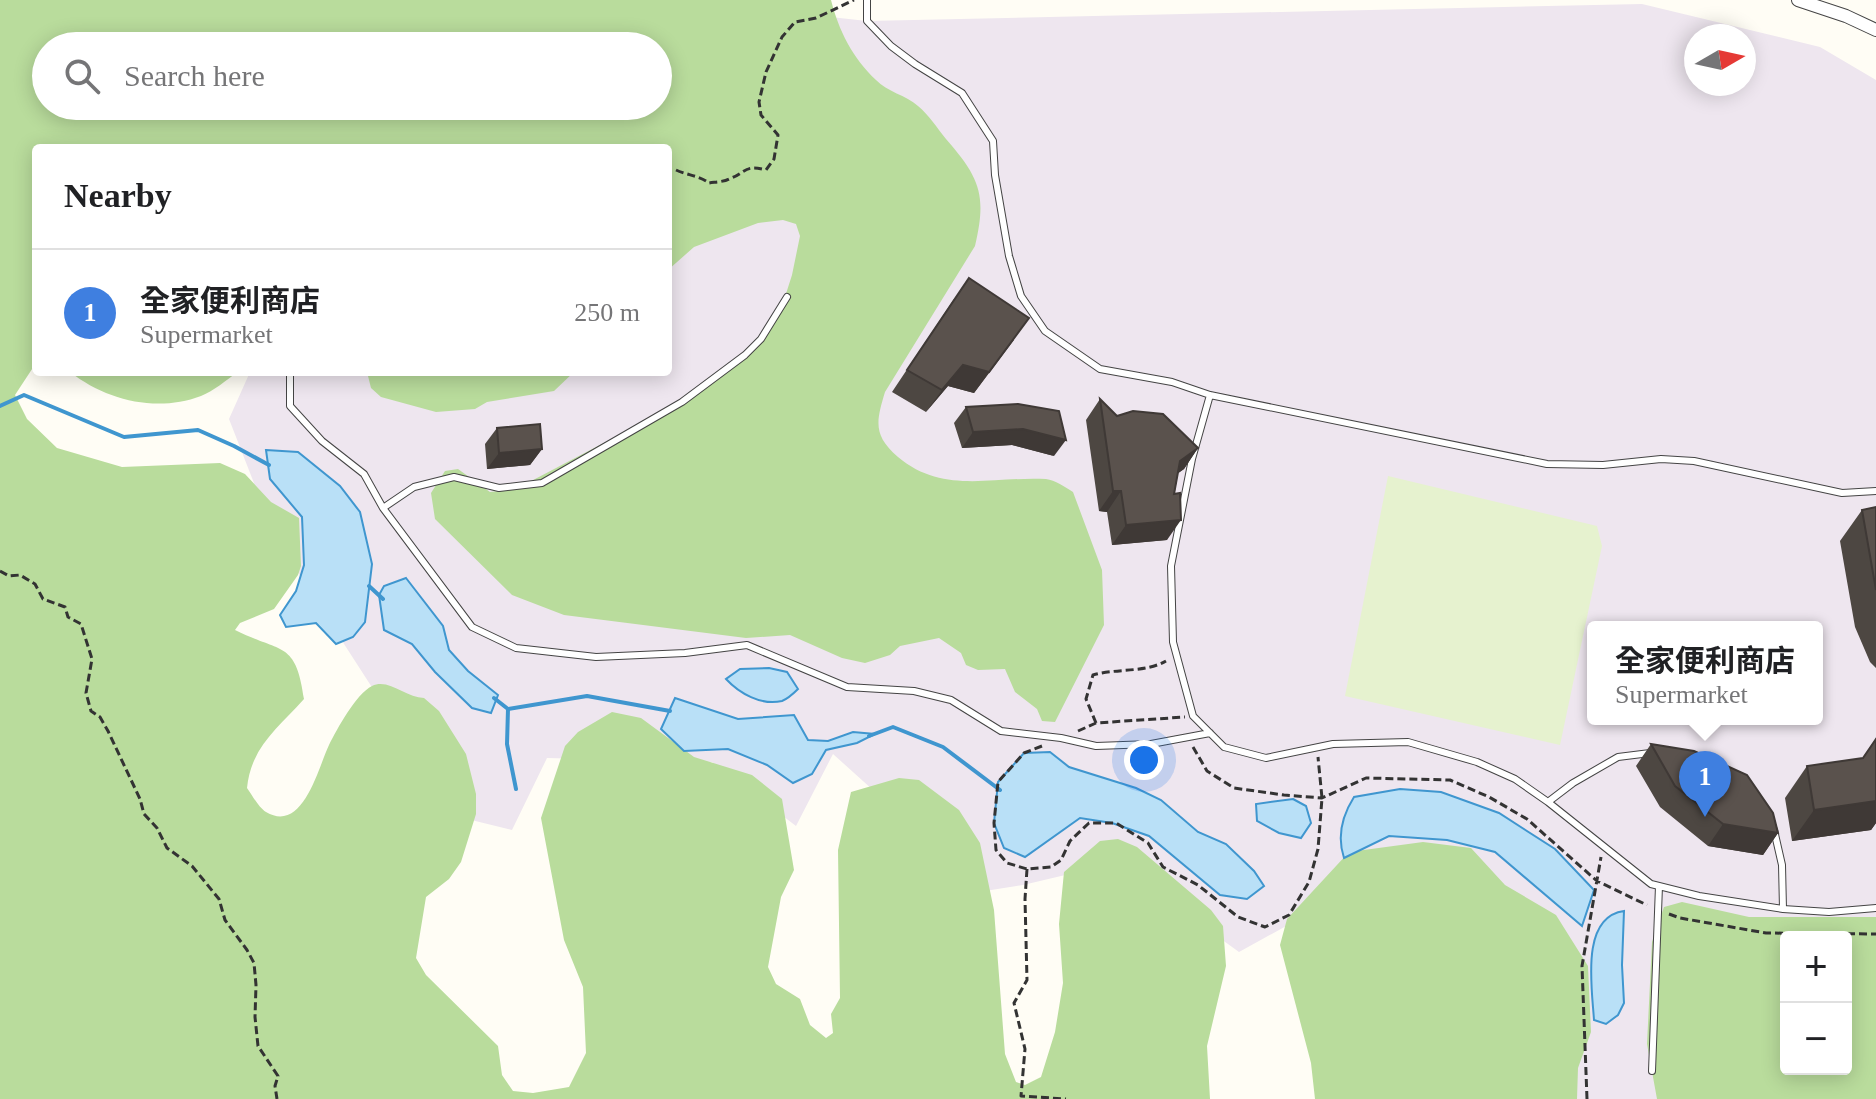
<!DOCTYPE html>
<html lang="en">
<head>
<meta charset="utf-8">
<style>
	:root { --surface:#fff; --page:#f2f2f2; --text:#202124; --muted:#757577; --line:#e0e0e0; --accent:#0f766e }
	body { margin:0; font-family:"Times New Roman","Noto Sans TC",serif; background:var(--page); color:var(--text) }
	.controls { position:absolute; right:24px; bottom:24px; display:grid; overflow:hidden; border-radius:8px; box-shadow:0 4px 20px #0003 }
	.controls button { width:72px; height:72px; display:grid; place-items:center; padding:0; border:0; border-bottom:2px solid var(--line); background:var(--surface); color:var(--text); font:40px sans-serif }
	.compass { position:absolute; left:1684px; top:24px; width:72px; height:72px; border-radius:50%; background:var(--surface); box-shadow:0 4px 20px #0003; rotate:81deg }
	.you { position:absolute; left:1144px; top:760px; width:28px; height:28px; margin:-20px; border:6px solid #fff; border-radius:50%; background:#1a73e8; box-shadow:0 0 0 12px #1a73e833 }
	.badge { display:grid; place-items:center; width:52px; height:52px; border-radius:50%; background:var(--accent); color:#fff; font-size:26px; font-weight:700 }
	.pin { position:absolute; translate:-50% -66px; filter:drop-shadow(0 2px 4px #0008) }
	.pin::after { content:''; position:absolute; top:42px; width:28px; height:24px; background:inherit; clip-path:polygon(0 0,100% 0,50% 100%) }
	.popup { position:absolute; left:1587px; top:621px; width:236px; height:104px; box-sizing:border-box; display:grid; place-content:center; border-radius:8px; background:var(--surface); filter:drop-shadow(0 2px 6px #0005); font-size:26px; white-space:nowrap; color:var(--muted) }
	.popup b { font-size:30px; color:var(--text) }
	.popup::after { content:''; position:absolute; left:50%; top:100%; margin-left:-16px; border:16px solid transparent; border-top-color:var(--surface) }
	.list { margin:0; padding:0; list-style:none }
	h2 { display:flex; justify-content:space-between; align-items:center; height:104px; margin:0; padding:0 32px; font-size:34px }
	h2 small { font-size:26px; font-weight:400; color:var(--muted) }
	.list li { display:grid; grid-template-columns:52px 1fr auto; gap:24px; align-items:center; box-sizing:border-box; height:128px; padding:0 32px; border-top:2px solid var(--line) }
	.list b { display:block; font-size:30px; white-space:nowrap }
	.list p { margin:0; font-size:26px; white-space:nowrap; color:var(--muted) }
	.list em { font-size:26px; font-style:normal; color:var(--muted) }
	.icon { flex:none; width:44px; height:44px; fill:none; stroke:currentColor; stroke-width:2; stroke-linecap:round; stroke-linejoin:round }
	.map { position:relative; flex:none; width:1876px; height:1099px; overflow:hidden }
	.search { position:absolute; background:var(--surface); box-shadow:0 4px 20px #0003; left:32px; top:32px; width:640px; height:88px; display:flex; align-items:center; gap:20px; box-sizing:border-box; padding:0 28px; border-radius:44px; color:var(--muted); font-size:30px }
	.panel { position:absolute; background:var(--surface); box-shadow:0 4px 20px #0003; left:32px; top:144px; width:640px; height:232px; border-radius:8px }
	.map>svg:first-child { display:block }
</style>
</head>
<body>
<div class="map">
<svg width="1876" height="1099" viewBox="0 0 1876 1099">
	<rect width="100%" height="100%" fill="#fffdf5"/>
	<!-- industrial -->
	<path fill="#eee6ef" fill-rule="evenodd" d="M1642,4L1820,47L1876,80V952L1846,937H1786L1678,1099H1572L1288,925L1239,952L1116,863L1023,885L985,891L833,754L796,826L712,762L547,758L512,830L455,816L275,537L229,419L250,372H668V148L658,106V46L730,6L867,21ZM1696,36H1744V84H1696ZM1593,627H1817V719H1593Z"/>
	<!-- forest -->
	<path fill="#b9dc9c" fill-rule="evenodd" d="M0,0H831C839,31 852,57 876,80C887,92 906,95 918,106C929,115 937,128 946,139C980,178 987,195 975,246L885,392C876,422 873,435 898,457C943,495 993,476 1046,479C1055,480 1065,487 1073,492L1102,570L1104,625L1055,722L1042,721L1037,709L1015,692L1005,669L978,670L966,665L961,653L939,638L900,646L890,655L865,663L842,658L790,635L746,638L564,615L512,595L435,519L431,493L445,471L458,469L490,492L516,489L678,404L752,346L784,300L792,275L800,236L796,224L783,220L758,223L694,247L668,270V148H36V363L15,395L27,419L57,448L122,467L220,463L245,474L271,502L299,518L301,566L298,575L274,609L240,623L235,630C281,653 296,640 304,699C278,728 251,747 247,788C252,795 259,808 266,812C303,834 318,768 329,745C337,729 356,694 372,686C389,678 406,698 424,698L439,711L466,754L476,794V814L461,862L449,879L426,897L416,958L426,975L498,1046L502,1075L513,1091L533,1093L569,1087L586,1053L583,987L564,940L541,818L565,746L578,732L612,712L641,718L694,757L752,775L782,799L794,870L781,897L768,967L776,984L800,999L810,1025L826,1038L833,1033L831,1014L840,998L838,850L851,792L899,778L919,780L959,810L980,843L994,910L1005,1054L1016,1082L1025,1085L1041,1077L1055,1032L1063,983L1059,924L1064,872L1100,841L1118,839L1137,847L1211,910L1223,926L1226,966L1207,1046L1210,1099H0ZM46,46H658V106H46Z
		M70,372H238C226,380 214,391 201,396C156,413 106,400 70,372Z
		M367,372H574L554,391L487,402L475,409L436,412L381,397L371,388Z
		M1423,842L1471,848L1505,885L1556,915L1588,966L1591,1032L1578,1068L1577,1099H1315L1311,1063L1280,945L1287,919L1349,852Z
		M1682,902L1749,917H1876V1099H1657L1647,1044L1652,942L1664,907ZM1786,937H1846V1069H1786Z"/>
	<!-- pitch -->
	<path fill="#e6f2cf" d="M1388,476L1597,526L1602,546L1560,745L1345,696Z"/>
	<!-- water -->
	<path fill="#b9e0f7" stroke="#3f96cf" stroke-width="2" d="M266,450L298,452L340,486L360,512L372,564L365,622L353,637L336,644L316,623L286,627L280,615L296,591L304,565L302,517L270,479Z
		M406,578L443,626L449,650L468,671L498,695L491,713L472,708L435,672L412,644L384,630L379,595L384,586Z
		M769,668L787,672L798,689C794,693 787,699 782,701C761,706 739,693 726,679L740,669Z
		M675,698L738,719L794,715L808,740L828,741L853,732L875,734L857,743L826,750L812,774L793,783L767,765L728,749L684,751L661,729Z
		M1050,752L1069,767L1136,788L1161,800L1198,832L1226,844L1254,871L1264,886L1247,899L1220,895L1149,836L1112,823L1080,818L1025,857L1004,848L994,823L998,782L1024,753Z
		M1400,789L1441,792L1499,813L1555,849L1594,890L1582,926L1495,852L1447,840L1389,836L1344,858C1337,837 1342,816 1354,797Z
		M1293,799L1306,806L1311,823L1301,838L1279,833L1257,821L1256,804Z
		M1624,911L1622,965L1624,1003L1618,1015L1606,1024L1594,1020C1592,988 1580,917 1624,911Z"/>
	<g fill="none" stroke-linecap="round" stroke-linejoin="round">
		<!-- stream -->
		<path stroke="#3f96cf" stroke-width="4" d="M0,406L24,395L124,437L198,430L234,446L269,465
			M369,586L383,599
			M494,698L508,709L587,696L670,711
			M508,709L507,744L516,789
			M869,736L893,727L943,747L1000,790"/>
		<defs>
			<path id="lane" d="M867,0V21L891,46L915,64L962,93L993,141L995,175L1009,256L1021,296L1045,331L1100,369L1172,382L1210,395L1547,464L1603,465L1661,459L1694,461L1842,493L1876,491
				M787,297L761,339L745,355L682,402L542,483L499,488L454,477L414,487L383,508L472,627L516,648L596,657L685,653L747,645L847,687L914,691L951,700L1001,731L1061,738L1096,746L1151,744L1210,733
				M290,372V406L322,441L364,474L383,508
				M1210,395L1192,459L1171,566L1173,642L1193,716L1224,747L1266,758L1333,744L1408,742L1477,762L1515,779L1548,802L1651,884L1699,896L1783,909L1829,912L1876,908
				M1548,802L1573,783L1618,757L1650,753
				M1774,830L1782,865L1783,909
				M1652,1071L1659,886"/>
			<path id="street" d="M1798,0L1846,16L1876,30"/>
		</defs>
		<!-- lane casing -->
		<use href="#lane" stroke="#444" stroke-width="8"/>
		<!-- street casing -->
		<use href="#street" stroke="#444" stroke-width="14"/>
		<!-- path -->
		<path stroke="#333" stroke-width="3" stroke-dasharray="8 4" stroke-linecap="butt" d="M676,170C687,175 700,176 709,183C715,182 723,182 729,179C746,173 744,164 766,170L774,159L778,135L761,115L759,102L766,72L782,37L795,22L816,18L854,0
			M0,571L9,576L20,575L35,584L43,599L65,607L68,617L81,624L92,659L86,693L91,711L100,717L108,731L140,799L144,814L157,828L167,848L192,866L219,899L225,920L247,950L254,963L256,985L255,1017L258,1046L278,1076L275,1086L277,1099
			M1096,723L1086,699L1093,675C1118,668 1145,673 1166,661
			M1078,731L1096,723L1185,717
			M1042,746L1024,753L998,782L994,823L996,850L1007,863L1027,869L1051,867L1061,860L1070,841L1089,823H1116L1148,843L1163,867L1198,885L1238,917L1265,927L1289,915L1309,882L1318,849L1322,798L1318,757
			M1193,747L1207,771L1234,788L1284,795L1322,798L1366,778L1450,780L1489,797L1527,819L1597,881L1647,905
			M1027,869L1025,899L1027,980L1014,1003L1025,1049L1021,1096L1066,1099
			M1669,914L1680,918L1766,933L1876,934
			M1587,1099L1582,966L1601,857"/>
		<!-- lane -->
		<use href="#lane" stroke="#fff" stroke-width="6"/>
		<!-- street -->
		<use href="#street" stroke="#fff" stroke-width="12"/>
	</g>
	<!-- wall -->
	<path fill="#4d4742" d="M954,299L1014,340L974,393L948,386L926,412L892,392Z
		M1100,399L1117,416L1198,448L1184,469L1178,473L1167,540L1112,545L1107,512L1099,511L1086,420Z
		M966,407L1054,456L1012,445L962,448L954,423Z
		M497,428L542,449L530,465L487,469L485,444Z
		M1876,507V668L1870,662L1855,627L1840,541L1862,510Z
		M1876,738V823L1871,830L1792,841L1785,798L1807,766L1863,758Z
		M1651,744L1778,833L1763,855L1708,846L1660,807L1636,766Z"/>
	<!-- shaded-wall -->
	<path fill="#3f3936" d="M1029,318L974,393L948,386L926,412L942,390L963,365Z
		M1023,429L1066,440L1054,456L1012,445L962,448L973,432Z
		M1198,448L1184,469L1166,482L1180,461Z
		M542,449L530,465L487,469L499,453Z
		M1113,491H1121L1107,512L1099,511Z
		M1181,520L1167,540L1112,545L1126,525Z
		M1876,801V823L1871,830L1792,841L1814,810Z
		M1723,824L1778,833L1763,855L1708,846Z"/>
	<!-- building -->
	<path fill="#5a524d" stroke="#3f3936" stroke-width="2" d="M969,278L1029,318L989,372L963,365L942,390L907,370Z
		M1100,399L1117,416L1133,411L1163,414L1198,448L1180,461L1174,494L1180,493L1181,520L1126,525L1121,491H1113Z
		M1018,404L1059,411L1066,440L1023,429L973,432L966,407Z
		M540,424L542,449L499,453L497,428Z
		M1876,507V590L1862,510Z
		M1876,739V801L1814,810L1807,766L1863,758Z
		M1651,744L1694,751L1747,775L1773,813L1778,833L1723,824L1675,786Z"/>
</svg>
<div class="controls">
<button>+</button>
<button>−</button>
</div>
<svg class="compass" viewBox="-18 -18 36 36"><path d="M0-13l5 13h-10z" fill="#e53935"/><path d="M0 13l5-13h-10z" fill="#757577"/></svg>
<div class="you"></div>
<div class="pin badge" style="left:1705px;top:817px;background:#3f7fe0">1</div>
<div class="popup"><b>全家便利商店</b>Supermarket</div>
<div class="search"><svg class="icon" aria-label="search" viewBox="0 0 24 24"><circle cx="10" cy="10" r="6"/><path d="M15 15l6 6"/></svg>Search here</div>
<section class="panel">
<h2>Nearby<small></small></h2>
<ul class="list">
<li><span class="badge" style="background:#3f7fe0">1</span><div><b>全家便利商店</b><p>Supermarket</p></div><em>250 m</em></li>
</ul>
</section>
</div>
</body>
</html>
